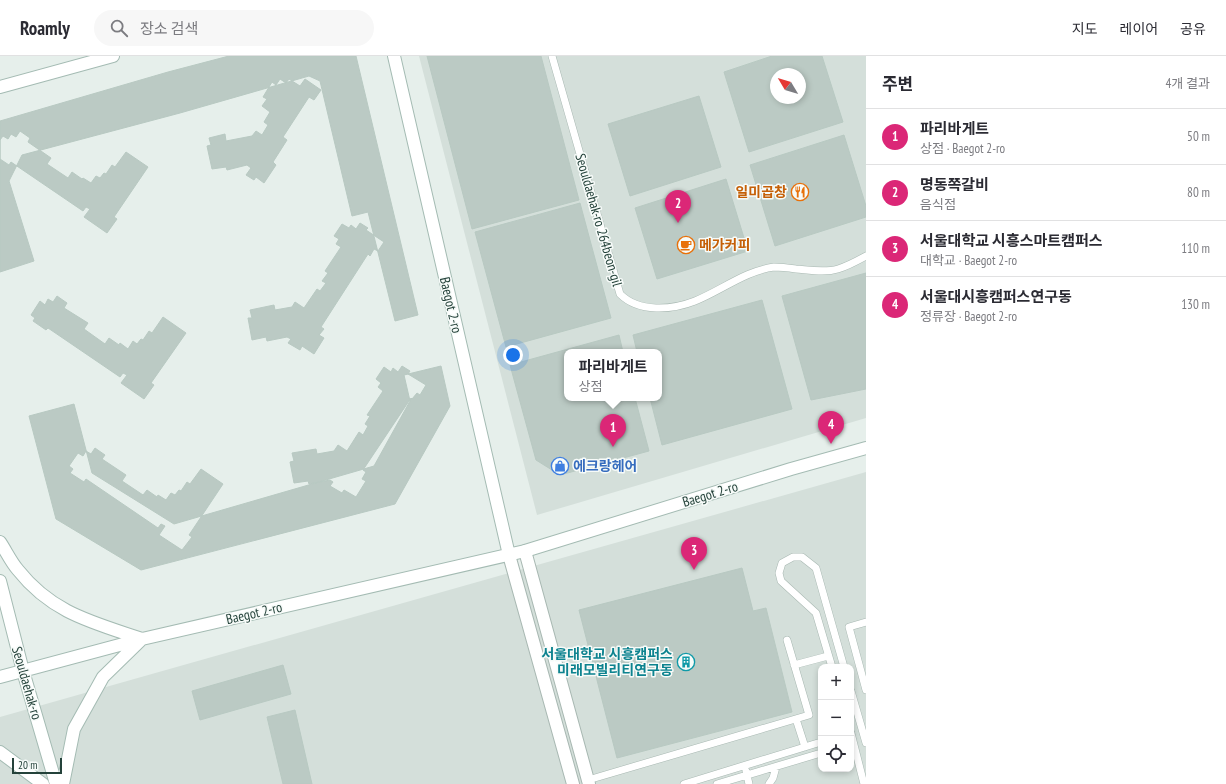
<!DOCTYPE html>
<html lang="ko">
<head>
<meta charset="utf-8">
<style>
	:root { --surface:#fff; --page:#f7f7f7; --text:#2b2b33; --muted:#7c7c81; --line:#e1e1e2; --accent:#db2777 }
	body { margin:0; font-family:"PT Sans Narrow","Noto Sans KR",sans-serif; background:var(--page); color:var(--text) }
	.controls { position:absolute; right:12px; bottom:12px; display:grid; overflow:hidden; border-radius:8px; box-shadow:0 2px 6px #0003 }
	.controls button { width:36px; height:36px; display:grid; place-items:center; padding:0; border:0; border-bottom:1px solid var(--line); background:var(--surface); color:var(--text); font:20px sans-serif }
	.compass { position:absolute; left:770px; top:12px; width:36px; height:36px; border-radius:50%; background:var(--surface); box-shadow:0 2px 6px #0003; rotate:308deg }
	.scale { position:absolute; left:12px; bottom:10px; width:50px; box-sizing:border-box; padding-left:4px; border:2px solid #24423a; border-top:0; font-size:11px; line-height:14px; white-space:nowrap; color:#24423a; -webkit-text-stroke:3px #f7fbf9; paint-order:stroke }
	.you { position:absolute; left:513px; top:299px; width:14px; height:14px; margin:-10px; border:3px solid #fff; border-radius:50%; background:#1a73e8; box-shadow:0 0 0 6px #1a73e833 }
	.badge { display:grid; place-items:center; width:26px; height:26px; border-radius:50%; background:var(--accent); color:#fff; font-size:13px; font-weight:700 }
	.pin { position:absolute; translate:-50% -33px; filter:drop-shadow(0 1px 2px #0008) }
	.pin::after { content:''; position:absolute; top:21px; width:14px; height:12px; background:inherit; clip-path:polygon(0 0,100% 0,50% 100%) }
	.popup { position:absolute; left:564px; top:293px; width:98px; height:52px; box-sizing:border-box; display:grid; place-content:center; border-radius:8px; background:var(--surface); filter:drop-shadow(0 1px 3px #0005); font-size:13px; white-space:nowrap; color:var(--muted) }
	.popup b { font-size:15px; color:var(--text) }
	.popup::after { content:''; position:absolute; left:50%; top:100%; margin-left:-8px; border:8px solid transparent; border-top-color:var(--surface) }
	.list { margin:0; padding:0; list-style:none }
	h2 { display:flex; justify-content:space-between; align-items:center; height:52px; margin:0; padding:0 16px; font-size:17px }
	h2 small { font-size:13px; font-weight:400; color:var(--muted) }
	.list li { display:grid; grid-template-columns:26px 1fr auto; gap:12px; align-items:center; box-sizing:border-box; height:56px; padding:0 16px; border-top:1px solid var(--line) }
	.list b { display:block; font-size:15px; white-space:nowrap }
	.list p { margin:0; font-size:13px; white-space:nowrap; color:var(--muted) }
	.list em { font-size:13px; font-style:normal; color:var(--muted) }
	.icon { flex:none; width:22px; height:22px; fill:none; stroke:currentColor; stroke-width:2; stroke-linecap:round; stroke-linejoin:round }
	.map { position:relative; flex:none; width:866px; height:728px; overflow:hidden }
	header { display:flex; align-items:center; gap:24px; box-sizing:border-box; height:56px; padding:0 20px; background:var(--surface); border-bottom:1px solid var(--line) }
	header strong { font-size:19px }
	nav { display:flex; gap:22px; margin-inline-start:auto; font-size:14px }
	.search { width:280px; height:36px; background:var(--page); display:flex; align-items:center; gap:10px; box-sizing:border-box; padding:0 14px; border-radius:22px; color:var(--muted); font-size:15px }
	main { display:flex }
	aside { flex:1; background:var(--surface) }
	.map>svg:first-child { display:block }
</style>
</head>
<body>
<header>
<strong>Roamly</strong>
<div class="search"><svg class="icon" aria-label="search" viewBox="0 0 24 24"><circle cx="10" cy="10" r="6"/><path d="M15 15l6 6"/></svg>장소 검색</div>
<nav><a>지도</a><a>레이어</a><a>공유</a></nav>
</header>
<main>
<div class="map">
<svg width="866" height="728" viewBox="0 0 866 728">
	<rect width="100%" height="100%" fill="#e6efeb"/>
	<!-- built -->
	<path fill="#d4dfda" fill-rule="evenodd" d="M419,0H866V362L537,459ZM776,18H800V42H776ZM567,296H659V342H567Z
		M866,416V728H0V661ZM821,611H851V713H821Z"/>
	<!-- building -->
	<path fill="#bbcac4" stroke="#b8c9c2" fill-rule="evenodd" d="M229,0H356L418,259L395,265L368,156L352,160L320,25L309,20L180,57L22,99L9,125L34,205L0,216V65L168,16Z
		M427,0H541L579,144L472,173Z
		M772,0H822L843,66L749,96L724,16ZM776,18H800V42H776Z
		M280,23L286,27L289,23L300,30L305,23L321,34L314,44L309,41L283,81L287,84L273,106L276,109L264,127L256,121L254,124L246,119L251,112L247,109L227,114L226,111L212,113L207,90L211,89L209,82L225,78L226,85L252,80L256,75L262,79L268,69L264,66L270,56L262,50L267,43L263,41L272,26L276,29Z
		M699,40L721,111L630,140L608,68Z
		M20,75L30,82L28,86L51,102L47,108L68,122L72,116L82,123L83,122L91,127L96,120L100,122L104,117L106,118L112,109L115,111L126,96L148,111L114,161L117,163L107,177L84,161L90,153L86,151L83,155L11,106L9,109L0,103V84L3,80L8,83L11,78L16,81Z
		M844,79L866,150V161L775,190L750,109Z
		M726,123L748,195L657,223L635,152Z
		M580,147L611,262L506,291L475,176Z
		M360,167L368,172L366,174L384,186L378,195L374,193L370,200L368,198L321,271L324,273L319,279L324,282L314,298L302,290L300,294L288,287L291,283L287,281L267,285L266,281L252,284L248,262H252L250,254L274,249L275,254L292,251L295,246L304,252L317,233L320,235L326,227L322,225L328,217L325,215L341,191L336,188L339,183L334,180L342,168L349,172L351,169L356,173Z
		M866,217V333L811,344L782,240Z
		M57,240L67,247L64,252L88,267L84,273L105,288L109,282L119,289L120,287L128,293L133,285L137,288L141,283L143,284L149,275L152,277L163,261L186,277L151,327L154,329L144,343L121,327L127,319L123,317L120,321L48,272L46,274L33,265L35,262L31,259L40,245L45,249L48,243L53,246Z
		M762,244L792,353L662,389L650,342H659V296H637L633,279Z
		M619,279L623,296H567V342H635L649,395L560,419L536,404L510,309Z
		M402,310L410,315L408,318L426,329L420,339L417,337L412,343L411,342L363,414L366,416L362,423L366,425L356,441L344,434L342,437L330,430L333,426L330,424L309,428L308,425L294,427L290,406L294,405L292,397L316,393L317,398L334,395L338,389L347,395L359,376L363,379L368,370L365,368L370,360L367,359L383,335L378,331L381,327L376,323L384,311L391,316L393,312L398,316Z
		M441,310L450,350L395,448L141,514L56,463L29,360L74,348L92,417L174,468L374,410L410,345L404,319Z
		M95,392L105,399L102,403L126,419L122,425L143,439L147,434L157,441L158,439L166,444L171,437L175,439L179,434L181,435L187,426L190,428L201,413L223,428L189,479L192,481L182,494L159,479L165,470L161,468L158,472L86,423L84,426L70,417L73,413L69,410L78,397L83,400L86,395L91,398Z
		M742,512L753,555L766,552L792,656L617,702L579,554Z
		M283,609L291,638L200,664L192,635Z
		M295,654L312,728H283L267,661Z"/>
	<g fill="none" stroke-linecap="round" stroke-linejoin="round">
		<defs>
			<path id="lane" d="M552,0L620,238C639,257 672,254 695,245C722,234 745,215 774,211C781,211 789,212 796,213C809,214 825,217 838,213C848,210 857,205 866,200
				M866,566L849,571L866,634
				M794,609L828,600
				M832,611L816,557L781,525L779,517L782,507L793,501H802L816,512L844,611
				M851,635L866,687
				M796,663L805,691
				M851,677L864,728
				M746,715L749,728
				M588,724L809,659L787,584
				M684,728L821,686
				M717,728L821,697
				M769,728L773,722L776,711"/>
			<path id="street" d="M525,495L589,728
				M509,499L573,728"/>
			<path id="secondary" d="M394,0L509,499
				M0,31L113,0
				M0,486C6,495 11,506 18,514C52,557 92,566 142,583L103,621L74,673L63,728
				M0,525L23,615L56,728
				M0,621L142,583L525,495L791,413L866,392
				M0,696L43,728"/>
		</defs>
		<!-- lane casing -->
		<use href="#lane" stroke="#a8b8b2" stroke-width="8"/>
		<!-- street casing -->
		<use href="#street" stroke="#a8b8b2" stroke-width="14"/>
		<!-- secondary casing -->
		<use href="#secondary" stroke="#a4bbb3" stroke-width="14"/>
		<!-- lane -->
		<use href="#lane" stroke="#fff" stroke-width="7"/>
		<!-- street -->
		<use href="#street" stroke="#fff" stroke-width="12"/>
		<!-- secondary -->
		<use href="#secondary" stroke="#fff" stroke-width="12"/>
	</g>
	<!-- icons -->
	<defs>
		<symbol id="restaurant-ring" viewBox="-11 -11 22 22"><circle r="9.5" fill="#f7fbf9" stroke="#e8710a" stroke-width="1.5"/><path d="M-5-6h1v4h1v-4h1v4h1v-4h1v5L-1.5 .5V6h-2V.5L-5-1ZM5-6V6H3V1.5H1.5Q1.5-4 5-6Z" fill="#e8710a"/></symbol>
		<symbol id="cafe-ring" viewBox="-11 -11 22 22"><circle r="9.5" fill="#f7fbf9" stroke="#e8710a" stroke-width="1.5"/><path d="M-5.5-4.5H6V0H3Q3 3.5 0 3.5H-2.5Q-5.5 3.5-5.5 0ZM3-3.2v2h1.7v-2ZM-6 4.5H4V6H-6Z" fill="#e8710a"/></symbol>
		<symbol id="shop-ring" viewBox="-11 -11 22 22"><circle r="9.5" fill="#f7fbf9" stroke="#3f7fe0" stroke-width="1.5"/><path d="M-5-2.5h2.3a2.7 3.5 0 0 1 5.4 0H5L5.5 6h-11ZM-1.5-2.5h3a1.5 2.3 0 0 0-3 0Z" fill="#3f7fe0"/></symbol>
		<symbol id="building-ring" viewBox="-11 -11 22 22"><circle r="9.5" fill="#f7fbf9" stroke="#0f9aa8" stroke-width="1.5"/><path d="M-4-6H4V6H1V3H-1V6H-4ZM-2.5-4.3h1.7v1.8h-1.7ZM.8-4.3h1.7v1.8H.8ZM-2.5-1h1.7V.8h-1.7ZM.8-1h1.7V.8H.8Z" fill="#0f9aa8"/></symbol>
	</defs>
	<g fill-rule="evenodd">
		<use href="#restaurant-ring" x="790" y="126" width="20" height="20"/>
		<use href="#cafe-ring" x="676" y="179" width="20" height="20"/>
		<use href="#shop-ring" x="550" y="400" width="20" height="20"/>
		<use href="#building-ring" x="676" y="596" width="20" height="20"/>
	</g>
	<g text-anchor="middle" stroke-width="3" stroke-linejoin="round" paint-order="stroke">
		<!-- food labels -->
		<g font-size="14" font-weight="bold" fill="#c56008" stroke="#f7fbf9" text-anchor="end">
			<text x="787" y="141">일미곱창</text>
			<text x="699" y="194" text-anchor="start">메가커피</text>
		</g>
		<!-- street labels -->
		<g font-size="14" fill="#24423a" stroke="#f7fbf9">
			<text transform="translate(599 164) rotate(74)" y="5">Seouldaehak-ro 264beon-gil</text>
			<text transform="translate(451 249) rotate(77)" y="5">Baegot 2-ro</text>
			<text transform="translate(710 438) rotate(-17)" y="5">Baegot 2-ro</text>
			<text transform="translate(254 557) rotate(-13)" y="5">Baegot 2-ro</text>
			<text transform="translate(27 627) rotate(74)" y="5">Seouldaehak-ro</text>
		</g>
		<!-- shop labels -->
		<g font-size="14" font-weight="bold" fill="#366cbe" stroke="#f7fbf9" text-anchor="start">
			<text x="573" y="415">에크랑헤어</text>
		</g>
		<!-- culture labels -->
		<g font-size="14" font-weight="bold" fill="#0d838f" stroke="#f7fbf9" text-anchor="end">
			<text x="673" y="603">서울대학교 시흥캠퍼스<tspan x="673" dy="16">미래모빌리티연구동</tspan></text>
		</g>
	</g>
</svg>
<div class="controls">
<button>+</button>
<button>−</button>
<button><svg class="icon" aria-label="locate" viewBox="0 0 24 24"><circle cx="12" cy="12" r="6"/><path d="M12 2v4M12 18v4M2 12h4M18 12h4"/></svg></button>
</div>
<svg class="compass" viewBox="-18 -18 36 36"><path d="M0-13l5 13h-10z" fill="#e53935"/><path d="M0 13l5-13h-10z" fill="#7c7c81"/></svg>
<div class="scale">20 m</div>
<div class="you"></div>
<div class="pin badge" style="left:613px;top:391px">1</div>
<div class="popup"><b>파리바게트</b>상점</div>
<div class="pin badge" style="left:678px;top:167px">2</div>
<div class="pin badge" style="left:694px;top:514px">3</div>
<div class="pin badge" style="left:831px;top:388px">4</div>
</div>
<aside>
<h2>주변<small>4개 결과</small></h2>
<ul class="list">
<li><span class="badge">1</span><div><b>파리바게트</b><p>상점 · Baegot 2-ro</p></div><em>50 m</em></li>
<li><span class="badge">2</span><div><b>명동쪽갈비</b><p>음식점</p></div><em>80 m</em></li>
<li><span class="badge">3</span><div><b>서울대학교 시흥스마트캠퍼스</b><p>대학교 · Baegot 2-ro</p></div><em>110 m</em></li>
<li><span class="badge">4</span><div><b>서울대시흥캠퍼스연구동</b><p>정류장 · Baegot 2-ro</p></div><em>130 m</em></li>
</ul>
</aside>
</main>
</body>
</html>
